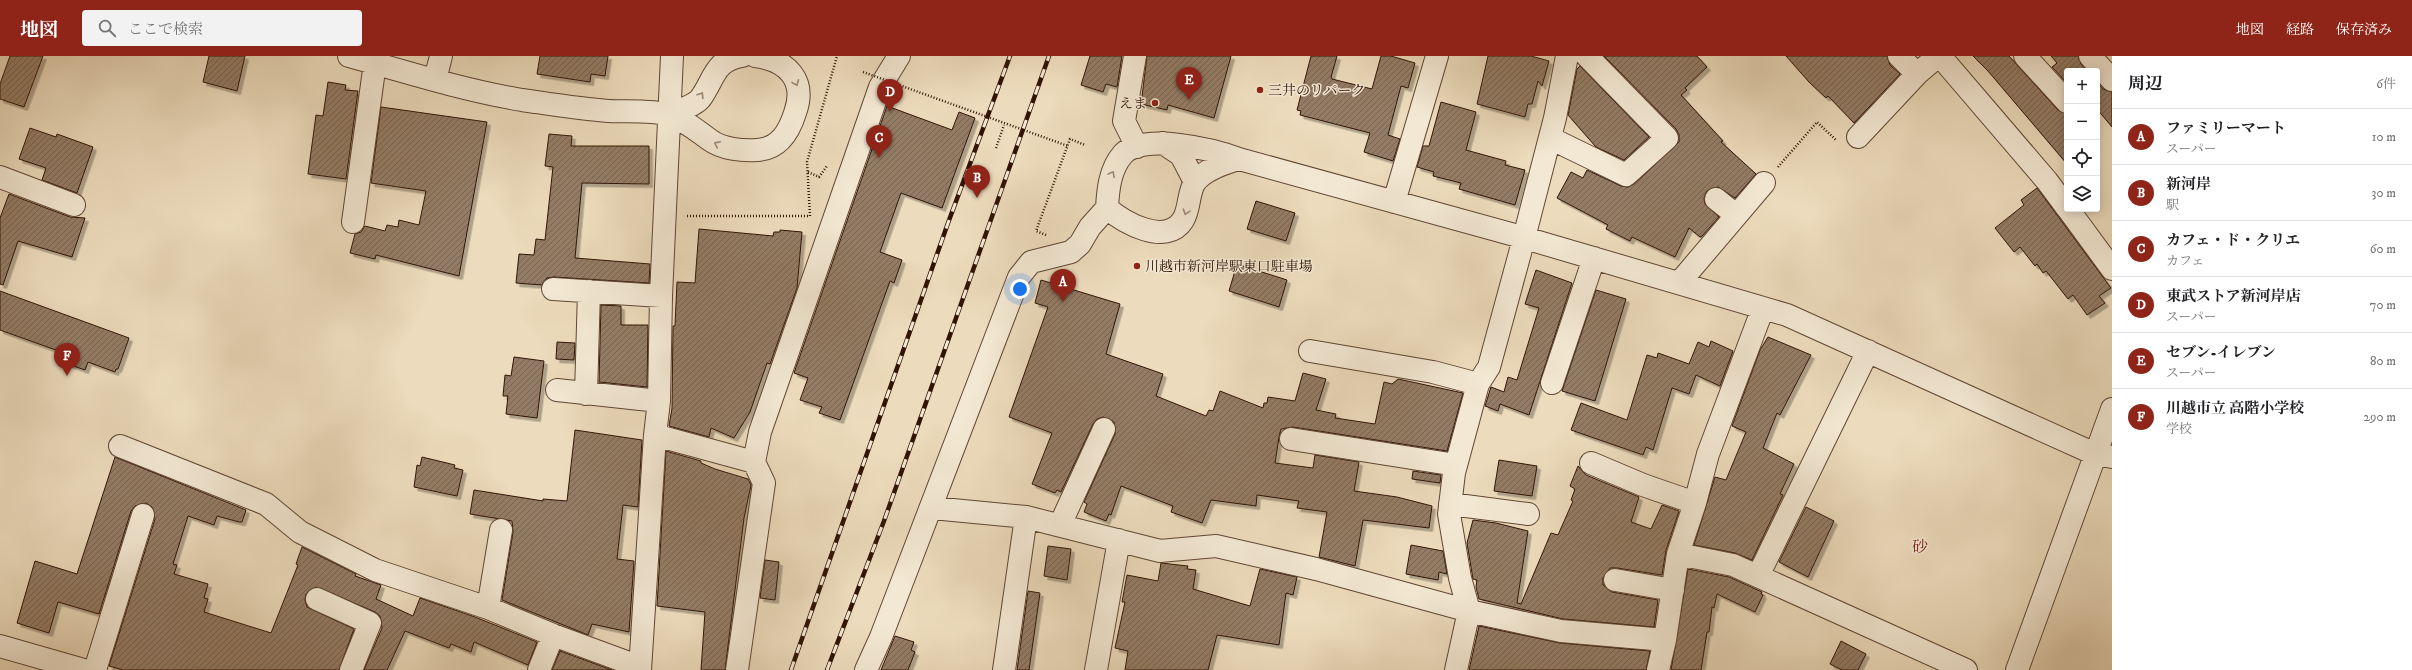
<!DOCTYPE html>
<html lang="ja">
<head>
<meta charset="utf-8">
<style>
	:root { --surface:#fff; --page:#f2f2f2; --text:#202124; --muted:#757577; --line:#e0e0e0; --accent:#8f2418 }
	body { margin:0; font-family:"IM FELL DW Pica","Noto Serif JP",serif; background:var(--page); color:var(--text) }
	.controls { position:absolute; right:12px; top:12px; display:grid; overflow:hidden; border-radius:4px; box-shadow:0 2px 10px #0003 }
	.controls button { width:36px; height:36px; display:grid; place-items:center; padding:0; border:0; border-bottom:1px solid var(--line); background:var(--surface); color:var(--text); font:20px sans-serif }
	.you { position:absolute; left:1020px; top:233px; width:14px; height:14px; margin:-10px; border:3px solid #fff; border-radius:50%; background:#1a73e8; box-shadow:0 0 0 6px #1a73e833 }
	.badge { display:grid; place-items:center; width:26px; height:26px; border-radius:50%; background:var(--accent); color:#fff; font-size:13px; font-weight:700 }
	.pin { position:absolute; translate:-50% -33px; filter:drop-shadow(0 1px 2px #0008) }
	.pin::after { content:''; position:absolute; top:21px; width:14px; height:12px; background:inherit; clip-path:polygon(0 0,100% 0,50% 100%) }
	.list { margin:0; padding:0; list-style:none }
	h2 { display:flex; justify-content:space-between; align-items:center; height:52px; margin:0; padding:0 16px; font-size:17px }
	h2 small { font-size:13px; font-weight:400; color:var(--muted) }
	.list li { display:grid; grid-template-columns:26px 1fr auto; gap:12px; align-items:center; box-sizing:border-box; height:56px; padding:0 16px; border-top:1px solid var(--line) }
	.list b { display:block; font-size:15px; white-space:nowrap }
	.list p { margin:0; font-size:13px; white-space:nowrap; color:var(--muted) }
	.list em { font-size:13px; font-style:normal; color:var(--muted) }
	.icon { flex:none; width:22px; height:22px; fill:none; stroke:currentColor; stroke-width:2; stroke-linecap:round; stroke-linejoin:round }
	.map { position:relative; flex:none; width:2112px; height:614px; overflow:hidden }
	header { display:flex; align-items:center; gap:24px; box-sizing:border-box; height:56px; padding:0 20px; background:var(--accent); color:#fff }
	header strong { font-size:19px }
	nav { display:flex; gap:22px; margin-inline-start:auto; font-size:14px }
	.search { width:280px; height:36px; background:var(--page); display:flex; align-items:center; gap:10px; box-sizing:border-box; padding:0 14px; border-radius:4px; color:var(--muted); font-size:15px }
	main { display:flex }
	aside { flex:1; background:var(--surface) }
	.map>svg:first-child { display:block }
</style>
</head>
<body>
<header>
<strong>地図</strong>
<div class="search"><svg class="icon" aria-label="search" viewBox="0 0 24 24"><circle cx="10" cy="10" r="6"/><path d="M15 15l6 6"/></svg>ここで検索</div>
<nav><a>地図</a><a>経路</a><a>保存済み</a></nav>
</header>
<main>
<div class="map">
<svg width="2112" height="614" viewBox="0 0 2112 614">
	<defs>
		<pattern id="building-hatch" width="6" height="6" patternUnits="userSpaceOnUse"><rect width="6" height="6" fill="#937b65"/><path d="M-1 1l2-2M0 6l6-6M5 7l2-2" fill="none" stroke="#796451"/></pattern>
		<filter id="shadow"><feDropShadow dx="3.5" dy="3.5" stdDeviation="0" flood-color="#0004"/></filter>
	</defs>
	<rect width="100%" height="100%" fill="#ecdbbc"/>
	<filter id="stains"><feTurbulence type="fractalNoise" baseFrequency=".005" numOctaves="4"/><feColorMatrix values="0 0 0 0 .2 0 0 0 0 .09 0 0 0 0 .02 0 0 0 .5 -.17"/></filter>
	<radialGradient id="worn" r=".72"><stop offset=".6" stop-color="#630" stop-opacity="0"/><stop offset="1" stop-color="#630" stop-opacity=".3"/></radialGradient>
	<!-- building -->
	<path fill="url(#building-hatch)" stroke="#321406" filter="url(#shadow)" d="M10,0H43L24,51L0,43V28Z
		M209,0H245L237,35L203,26Z
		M540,0H608L605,20L591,18L590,26L537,18Z
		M1090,0H1122L1117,31L1106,28L1103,36L1081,29Z
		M1147,0H1231L1214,62L1168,49L1167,54L1141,48Z
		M1311,0H1337L1331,21L1332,23L1372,33L1381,0H1391L1415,7L1408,32L1401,30L1388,79L1400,83L1393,105L1364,96L1370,77L1300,59L1301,55L1297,54Z
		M1488,0H1531L1549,5L1542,30L1538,25L1532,48H1528L1525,61L1477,48Z
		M1604,0H1697L1707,11L1685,32L1687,34L1681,39L1723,85L1721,86L1756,118L1735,142L1718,131L1707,135L1704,142L1705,148L1719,161L1702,180L1700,181L1689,172L1675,201L1632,181L1630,185L1606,173L1608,169L1557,142L1571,116L1583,122L1587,114L1621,130L1628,131L1634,128L1679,86V79L1676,73Z
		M1786,0H1887L1890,9L1900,18L1854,67L1828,40L1826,42L1809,26Z
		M1973,0H2009L2058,54L2067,58V108L1988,15Z
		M2051,0H2078L2081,8L2087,15H2067V27L2052,11L2057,7Z
		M1580,10L1649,81L1624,104L1596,91L1568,59L1577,13Z
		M328,26L346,29L345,34L358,35L346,123L308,118L316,59L323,60Z
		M2097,26L2103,33L2112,36V71L2097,53Z
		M1441,46L1476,56L1466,94L1506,105L1505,109L1525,114L1515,149L1459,133L1461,127L1433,120L1434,116L1417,111L1423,90H1429Z
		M887,50L952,74L959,56L975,62L942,152L901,137L880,196L902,204L894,227L890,225L840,364L819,357L822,351L800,344L808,322L794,317Z
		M381,51L487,66L459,220L376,199L375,203L350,197L355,178L361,176L365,170L385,175L387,169L398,171L399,164L419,169L426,135L371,127Z
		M30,72L56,81L57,78L93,91L77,137L42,124L46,112L19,103Z
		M549,78L572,80L571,90H649V128L582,127L575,202L650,208L649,227L554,221L547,222L542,229L516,227L519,198L534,199L536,183L545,184L553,111L545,110Z
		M2037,132L2111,232L2099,240L2105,247L2087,259L2073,239L2068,243L2046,215L2043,217L2037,208L2035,210L2020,191L2014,196L1995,172L2024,149L2021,144Z
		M9,138L70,161L85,162L72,201L18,185L3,229L0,228V162Z
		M1256,145L1295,157L1286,185L1247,173Z
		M699,173L773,180L774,176H780V174L802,176L797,232L770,308L767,307L750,356L734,382L711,372L709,381L669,370L672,352L673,270H675L677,226L695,227Z
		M1237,208L1287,224L1279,251L1229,235Z
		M1536,214L1572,227L1529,359L1500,348L1498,355L1485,350L1491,331L1504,336L1508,321L1517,324L1539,252L1525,248Z
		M1041,224L1120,248L1106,298L1163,318L1156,340L1206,360L1209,354L1213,355L1220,335L1263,352L1264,347H1267L1268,341L1295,345L1303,317L1326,323L1316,354L1336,358L1335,362L1375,368L1384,326L1392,328L1398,323L1463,337L1447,395L1293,371L1281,373L1279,381L1275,407L1313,412L1315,399L1359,406L1354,435L1397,441L1432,450L1429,472L1363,464L1355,510L1319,501L1327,456L1297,452L1299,445L1257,439L1256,450L1211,444L1202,467L1171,456L1173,450L1121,430L1111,459L1109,458L1106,465L1084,456L1087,448L1084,446L1115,378L1114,366L1103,361L1097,363L1093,368L1061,436L1057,434L1055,437L1032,428L1052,377L1009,361L1048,251L1035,247Z
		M1596,234L1626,243L1595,345L1562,335Z
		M0,235L129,282L118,313H116L115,316L88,306L85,314L65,307L67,298L0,274Z
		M601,249L621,250V269H648L647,331L599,326Z
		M1768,281L1811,299L1780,359L1777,357L1763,392L1794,408L1780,438L1783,439L1752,504L1735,497L1694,489L1715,421L1726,424L1746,376L1732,370L1760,294Z
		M1711,285L1733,295L1720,330L1696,319L1689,338L1672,332L1653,394L1646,391L1643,399L1571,374L1581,347L1627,364L1647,299L1657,302L1658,297L1689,308L1698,286L1709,291Z
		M557,286L575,287L574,304L556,303Z
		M514,301L544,305L537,362L506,358L508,340H503L505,319L511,320Z
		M575,374L642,384L638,451L623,449L617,503L634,505L629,576L592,568L588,579L502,544L513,476L512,465L470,458L474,434L543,445V443L567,445Z
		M666,395L701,405V407L715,413L748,423L751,429L744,462L725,614H701L705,556L657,550Z
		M115,401L246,454L242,466H239L217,460L214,469L188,460L173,508L177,509L174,518L208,528L204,542L208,543L204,556L271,577L298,509L296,508L302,491L356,518L355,520L381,529L376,543L413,560L420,542L475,561L537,586L528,609L474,586L471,596L451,588L449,592L405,575L387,614H364L382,572L380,560L375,556L316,531L306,538L305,544L307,551L354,573L339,614H123L109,610L155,463L152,451L146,447L135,450L131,455L99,558L58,546L49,577L17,567L35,505L77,518Z
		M422,401L455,409L454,412L463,414L457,440L414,431L417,409L420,410Z
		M1499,404L1537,410L1532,440L1494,435Z
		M1578,410L1586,419L1639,441L1631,466L1651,473L1662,449L1679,455L1666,494L1662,519L1617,512H1610L1603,522V529L1612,536L1658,544L1654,571L1563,563L1479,543L1476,531L1477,524L1473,523L1467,487L1473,464L1496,467L1528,475L1517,547L1521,548L1551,477L1558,479L1573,445L1571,444L1575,433L1570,430Z
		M1413,415L1441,419L1440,427L1412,423Z
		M1806,451L1834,465L1808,521L1779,506Z
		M1411,489L1443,495L1447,518L1439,516L1438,524L1406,518Z
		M1048,490L1071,493L1067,524L1044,520Z
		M765,504L779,506L775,544L760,542Z
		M1161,507L1188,510L1187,513L1196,514L1193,533L1250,550L1260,513L1297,521L1293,539L1286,537L1279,589L1217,579L1208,614H1125L1128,595L1115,592L1125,546H1122L1127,519L1158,525Z
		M1688,513L1729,521L1762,536L1761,538L1763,539L1755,556L1717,538L1714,552L1712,551L1709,576H1707L1701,614H1671Z
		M1028,535L1040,537L1029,614H1017Z
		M1479,570L1560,587L1650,595L1646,614H1469Z
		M895,580L914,586L911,594L915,596L908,614H881Z
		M1841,585L1866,598L1858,614H1842L1830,608Z
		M560,595L612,614H552Z"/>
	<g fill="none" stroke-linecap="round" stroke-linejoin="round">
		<defs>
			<path id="minor" d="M349,0C406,16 463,34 522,44C550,48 580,53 609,55C626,56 653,54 669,59C685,64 697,75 710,84C722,93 742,95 757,94C779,93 789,76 795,57C807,24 787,4 755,0
				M1135,0L1124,65L1137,91
				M1899,0L1917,18
				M1940,0L2047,125L2067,152
				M2025,0L2067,46
				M2090,0L2112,24
				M435,24L441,0
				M669,59C677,55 694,50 700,43C715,23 713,5 742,0
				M1858,81L1917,18L1938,0
				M1550,82L1626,119L1667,82L1587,0
				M1163,87L1181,99L1195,126
				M1239,103C1225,107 1205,113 1195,126C1188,136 1190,153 1183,164C1166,191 1123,166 1107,152C1108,133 1110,113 1123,98C1143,76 1215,94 1239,103L1525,182L1787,259L2095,398L2112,401
				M0,121L74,149
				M1716,143L1736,159
				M1394,146L1437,0
				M2068,153L2112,213
				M353,166L375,7
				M1679,227L1764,127
				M553,233L661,240
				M1310,295L1433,316L1478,328
				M1552,327L1594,202
				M557,334L659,345
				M586,338L589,235
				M655,379L754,406L764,427L737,614
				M1291,383L1456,409
				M120,390L266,448L300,476L375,514L488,552L553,579
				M754,406L760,376L880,31L899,0
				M1591,407L1643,429L1695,447
				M1450,448L1528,458
				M932,452L1026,461L1160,495L1216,490L1316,513L1469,555L1561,575L1665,584L1678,498L1695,447L1708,398L1763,252
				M1060,469L1104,373
				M1678,498L1733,509L1966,614
				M1758,520L1868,295
				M1615,524L1673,534
				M317,543L370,567L351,614
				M488,552L501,474
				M0,590L84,614
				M95,614L143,459
				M539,614L553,579L640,611
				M640,614L655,379L659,345L661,240L672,0
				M866,614L881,581L1019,221L1031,206L1071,196L1080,188L1090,171L1107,152
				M1004,614L1026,461
				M1096,614L1119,484
				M1456,614L1469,555L1460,522L1449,458L1454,417L1478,328L1489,311L1520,197L1555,62L1567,0
				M1658,614L1665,584
				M2017,614L2112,353"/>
		</defs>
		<!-- minor casing -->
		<use href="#minor" stroke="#604634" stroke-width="24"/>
		<!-- path -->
		<path stroke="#321406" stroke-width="2.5" stroke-dasharray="1 2" stroke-linecap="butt" d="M996,92L1004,69
			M1778,111L1817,66L1836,84
			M808,116L819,121L827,110
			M687,160H810L807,106L837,0
			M1046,179L1036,175L1070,83L1085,89"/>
		<!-- minor -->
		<use href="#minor" stroke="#f3e8d3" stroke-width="22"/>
		<defs>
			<path id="rail" d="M791,614L948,167L1010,0
				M827,614L884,465L1049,0"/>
		</defs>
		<!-- rail casing -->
		<use href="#rail" stroke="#321406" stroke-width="4.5"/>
		<!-- rail -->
		<use href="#rail" stroke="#f3e8d3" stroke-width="3" stroke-dasharray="9" stroke-linecap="butt"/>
		<!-- path-bridge -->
		<path stroke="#321406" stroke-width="2.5" stroke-dasharray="1 2" stroke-linecap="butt" d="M863,16L1068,90"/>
	</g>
	<!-- one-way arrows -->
	<defs><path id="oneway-chevron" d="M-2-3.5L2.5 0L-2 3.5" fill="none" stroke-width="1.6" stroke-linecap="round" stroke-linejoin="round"/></defs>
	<g stroke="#9c8977">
		<use href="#oneway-chevron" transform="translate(796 27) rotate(68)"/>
		<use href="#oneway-chevron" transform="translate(701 39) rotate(-58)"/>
		<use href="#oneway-chevron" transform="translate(717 88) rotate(-154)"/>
		<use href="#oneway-chevron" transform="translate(1112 118) rotate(-62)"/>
		<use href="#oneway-chevron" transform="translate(1186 156) rotate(108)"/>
	</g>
	<!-- markers -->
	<g fill="#8f2418" stroke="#f3e8d3" stroke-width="1.5">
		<circle cx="1260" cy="34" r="4"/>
		<circle cx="1155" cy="47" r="4"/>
		<circle cx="1137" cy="210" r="4"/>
	</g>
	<g text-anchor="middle" stroke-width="3" stroke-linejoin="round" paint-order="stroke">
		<!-- poi labels -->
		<g font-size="14" fill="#321406" stroke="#f3e8d3" text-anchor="start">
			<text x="1268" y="39">三井のリパーク</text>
			<text x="1147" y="52" text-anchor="end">えま</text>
			<text x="1145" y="215">川越市新河岸駅東口駐車場</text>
		</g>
		<!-- quarter labels -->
		<g font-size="16" fill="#7a1f14" stroke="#f3e8d3">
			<text x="1920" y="496">砂</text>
		</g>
	</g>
	<rect width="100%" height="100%" filter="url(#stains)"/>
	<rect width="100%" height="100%" fill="url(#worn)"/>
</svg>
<div class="controls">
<button>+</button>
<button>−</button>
<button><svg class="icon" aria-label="locate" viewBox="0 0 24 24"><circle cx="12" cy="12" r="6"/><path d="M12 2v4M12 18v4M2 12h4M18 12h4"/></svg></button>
<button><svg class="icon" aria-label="layers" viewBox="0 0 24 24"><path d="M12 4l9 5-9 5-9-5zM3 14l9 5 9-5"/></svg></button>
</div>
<div class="you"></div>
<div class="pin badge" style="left:1063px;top:246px">A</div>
<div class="pin badge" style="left:977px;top:142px">B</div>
<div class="pin badge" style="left:879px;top:102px">C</div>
<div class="pin badge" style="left:890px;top:56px">D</div>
<div class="pin badge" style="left:1189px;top:44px">E</div>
<div class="pin badge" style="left:67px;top:320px">F</div>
</div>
<aside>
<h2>周辺<small>6件</small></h2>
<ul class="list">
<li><span class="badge">A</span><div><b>ファミリーマート</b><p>スーパー</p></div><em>10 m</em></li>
<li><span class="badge">B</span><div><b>新河岸</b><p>駅</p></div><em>30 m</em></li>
<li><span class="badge">C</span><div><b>カフェ・ド・クリエ</b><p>カフェ</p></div><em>60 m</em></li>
<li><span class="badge">D</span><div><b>東武ストア新河岸店</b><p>スーパー</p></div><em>70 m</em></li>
<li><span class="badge">E</span><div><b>セブン-イレブン</b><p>スーパー</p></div><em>80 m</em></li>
<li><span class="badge">F</span><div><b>川越市立 高階小学校</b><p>学校</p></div><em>290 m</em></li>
</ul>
</aside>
</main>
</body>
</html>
